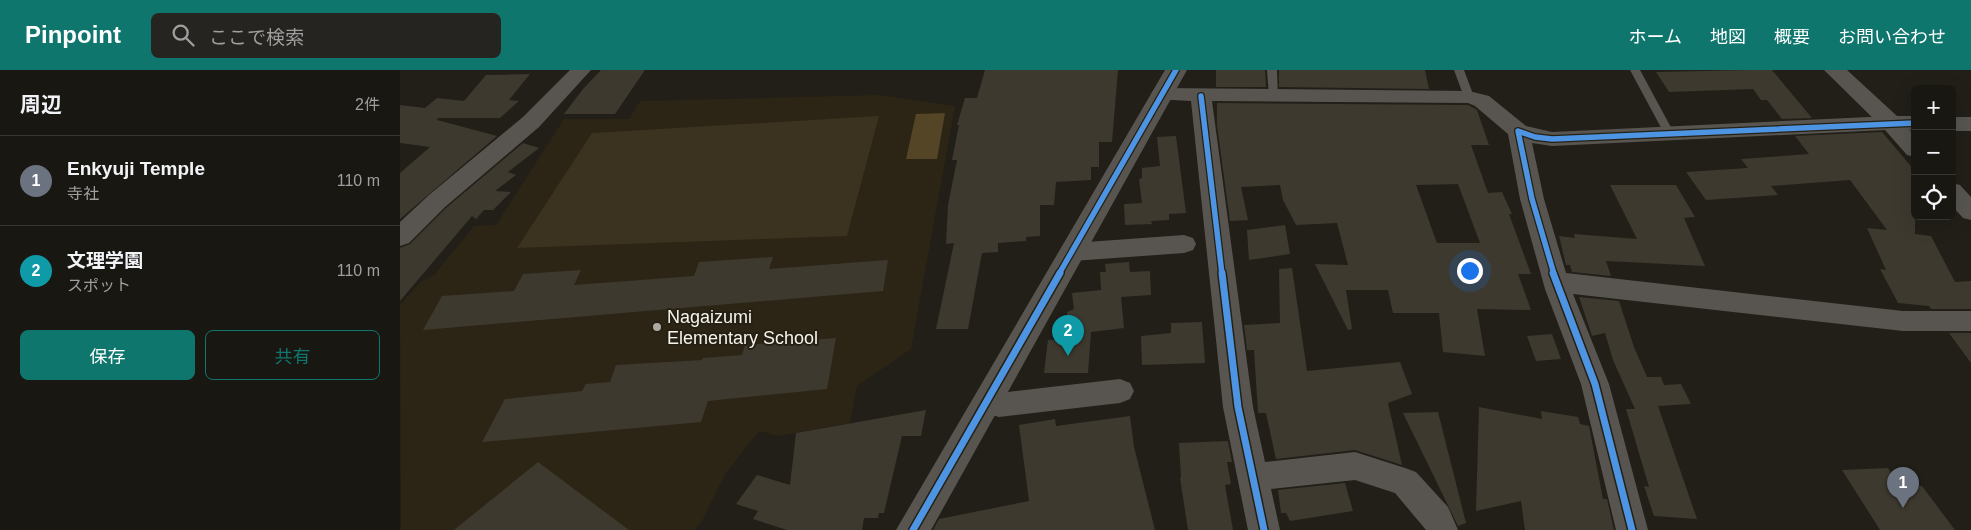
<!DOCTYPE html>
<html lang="ja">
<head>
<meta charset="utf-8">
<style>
	:root { --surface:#191712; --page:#262420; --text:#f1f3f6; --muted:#9f9f9f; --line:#373632; --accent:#0f766e }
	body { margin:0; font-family:Arial,"Noto Sans JP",sans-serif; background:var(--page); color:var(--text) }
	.controls { position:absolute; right:15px; top:15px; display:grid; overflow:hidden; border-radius:8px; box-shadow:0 5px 20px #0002 }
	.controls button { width:45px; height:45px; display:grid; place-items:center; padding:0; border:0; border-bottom:1px solid var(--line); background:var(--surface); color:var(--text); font:25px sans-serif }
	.you { position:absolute; left:1069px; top:200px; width:18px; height:18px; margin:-12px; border:4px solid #fff; border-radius:50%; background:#1a73e8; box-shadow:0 0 0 8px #1a73e833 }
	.badge { display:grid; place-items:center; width:32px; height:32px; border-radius:50%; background:var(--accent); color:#fff; font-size:16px; font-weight:700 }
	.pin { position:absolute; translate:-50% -41px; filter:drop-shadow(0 1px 2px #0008) }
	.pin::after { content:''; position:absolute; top:26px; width:18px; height:15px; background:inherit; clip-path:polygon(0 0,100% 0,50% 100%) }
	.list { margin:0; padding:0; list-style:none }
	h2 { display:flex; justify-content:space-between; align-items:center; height:65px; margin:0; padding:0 20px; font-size:21px }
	h2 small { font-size:16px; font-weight:400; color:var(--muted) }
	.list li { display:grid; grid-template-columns:32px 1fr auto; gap:15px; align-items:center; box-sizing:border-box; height:90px; padding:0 20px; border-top:1px solid var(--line) }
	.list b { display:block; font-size:19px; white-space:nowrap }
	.list p { margin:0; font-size:16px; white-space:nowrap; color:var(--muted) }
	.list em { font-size:16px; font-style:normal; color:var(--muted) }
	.actions { display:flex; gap:10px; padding:15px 20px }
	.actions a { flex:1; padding:11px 0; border:1px solid var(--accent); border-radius:8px; text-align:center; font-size:18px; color:var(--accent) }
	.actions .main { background:var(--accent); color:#fff }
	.icon { flex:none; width:28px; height:28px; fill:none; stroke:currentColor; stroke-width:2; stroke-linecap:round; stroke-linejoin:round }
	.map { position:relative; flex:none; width:1571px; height:460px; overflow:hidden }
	header { display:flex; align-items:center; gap:30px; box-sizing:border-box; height:70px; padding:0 25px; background:var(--accent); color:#fff }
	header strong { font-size:24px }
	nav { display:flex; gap:28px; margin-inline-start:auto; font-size:18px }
	.search { width:350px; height:45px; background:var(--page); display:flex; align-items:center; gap:12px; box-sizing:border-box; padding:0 18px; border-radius:8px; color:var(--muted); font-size:19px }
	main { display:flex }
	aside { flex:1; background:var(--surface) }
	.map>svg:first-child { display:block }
</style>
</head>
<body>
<header>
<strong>Pinpoint</strong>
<div class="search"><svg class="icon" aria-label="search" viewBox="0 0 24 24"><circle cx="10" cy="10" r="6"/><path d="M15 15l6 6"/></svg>ここで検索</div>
<nav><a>ホーム</a><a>地図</a><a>概要</a><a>お問い合わせ</a></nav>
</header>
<main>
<aside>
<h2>周辺<small>2件</small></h2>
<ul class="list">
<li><span class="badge" style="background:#6b7280">1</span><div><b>Enkyuji Temple</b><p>寺社</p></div><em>110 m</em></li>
<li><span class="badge" style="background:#0f9aa8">2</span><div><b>文理学園</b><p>スポット</p></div><em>110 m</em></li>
</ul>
<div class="actions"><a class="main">保存</a><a>共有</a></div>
</aside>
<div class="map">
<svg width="1571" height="460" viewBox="0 0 1571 460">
	<rect width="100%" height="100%" fill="#211f18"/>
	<!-- built -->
	<path fill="#2c2515" d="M479,25L555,36L511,279L457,316L450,353L378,366L359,361L325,404L302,451L295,460H1L0,235L20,212L34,205L74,156L96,155L164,49H229L240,31Z"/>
	<!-- green -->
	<path fill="#3b321f" d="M479,46L447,166L117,178L192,63Z"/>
	<!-- water -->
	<path fill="#534526" d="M545,43L537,89H506L516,44Z"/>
	<!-- building -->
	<path fill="#3d392f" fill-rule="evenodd" d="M201,0H245L215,44H164L183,19Z
		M585,0H718L712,72H699V97H691V110L656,112L654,135H640V166L626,167V171L598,173V182L582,183L568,259H536L554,173L546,174L548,135L557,90H552L559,55H557L565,28H577Z
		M816,0H865L866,17H816Z
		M879,0H1025L1029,19L879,17Z
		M1349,0H1372L1412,48L1382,49L1367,30H1361L1353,19L1269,22L1256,2Z
		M130,4L109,30L119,31L100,48H38L37,50L97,66L0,149V103L30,77L0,73V35L25,38L37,28L64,31L86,5Z
		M817,33L1068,35L1074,38L1077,40L1089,75H1071L1088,123L1102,122L1112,144H1109L1131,204H1118L1131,240L1077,239L1085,286L1043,282L1039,243H993L988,220H946L952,259L948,260L915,194L948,195L937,153L896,155L883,130L880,115L841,117L848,150L830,151L817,55ZM1058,114L1080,173H1037L1016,115Z
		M1482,62L1515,101V164L1531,166L1555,212L1571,211V239H1531L1529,236L1498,233L1480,199L1486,200L1467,158L1487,160L1450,110L1371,116L1378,125L1306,130L1286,102L1348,98L1341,89L1409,84L1395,66Z
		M776,66L786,143L769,144V150L751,151L752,154L725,155L724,134L742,133L739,109L742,108V98L760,96L757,67Z
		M123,73L139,78L108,102L116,105L95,121L111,122L93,140H84L76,149L72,146L0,231V178L10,174L46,138Z
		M1210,115H1276L1295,147L1284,148L1305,196L1206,191L1211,206L1172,202L1170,195H1166L1159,166L1175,168L1174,164L1237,169Z
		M885,155L890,184L849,190L847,160Z
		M373,187L369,199L488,190L483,221L23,260L42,226L114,221L123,204L181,200L174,215L294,206L299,192Z
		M729,192L730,202L750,201L751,225L721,227L724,258L691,262L688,303H644L648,270H662L661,255L668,252L667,242L674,239L672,223L701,220L700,202H706L705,194Z
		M892,198L907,301L1000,292L1012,324L988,333L1002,395L955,380L876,389L866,343H858L854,280H847L844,255L880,253L879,199Z
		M1179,227L1219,231L1234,277L1247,307H1261L1264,315L1281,314L1291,334L1258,336L1297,449L1254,446L1244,416L1249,417L1226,339H1235L1213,290L1205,263L1192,266Z
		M802,252L805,293L742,295L741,266L771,263V253Z
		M1549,263H1571V293Z
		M1152,264L1161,289L1136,291L1127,266Z
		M436,268L427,319L308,331L301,352L82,372L105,329L182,321L186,314L210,312L216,295L302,290L303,288L342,285L345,275Z
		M1079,337L1142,349L1141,341L1178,347L1180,354L1189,356L1203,429H1207L1214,460H1125L1121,431L1076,441Z
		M526,340L521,366H502L484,443H479L478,448H464L462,460H387L353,449L358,441L336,434L357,405L390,415L396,363Z
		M1038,342L1066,453L1058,456L1003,343Z
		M730,346L734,377L755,460H533L539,449L629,431L619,355L655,349L656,356Z
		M828,371L832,392H827L831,414L825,415L833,460H788L780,408L781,407L779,373Z
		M138,392L229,460H54Z
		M1488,398L1498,415L1522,416L1555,460H1480L1442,400Z
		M945,413L953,441L890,451L886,443H881L878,420Z"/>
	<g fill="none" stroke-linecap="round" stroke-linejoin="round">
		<!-- service -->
		<path fill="#585550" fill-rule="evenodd" d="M867,0H877L878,28L874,29L869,26Z
			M1054,0H1064L1074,27L1073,29L1069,30L1064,27Z
			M1230,0H1240L1274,63L1273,65H1265Z"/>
		<!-- minor -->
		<path fill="#585550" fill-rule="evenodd" d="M170,0H191L139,57L45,137L9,173L0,176V152L29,125L123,47Z
			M761,18L1069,21L1089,26L1126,56L1152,62L1491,46L1499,48L1515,66V87L1507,85L1485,60L1152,76L1132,73L1144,129L1166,203L1503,241H1571V261H1503L1173,224L1209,314L1248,460H1216L1181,314L1145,219L1120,129L1108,64L1075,36L1068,33L812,31L853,337L865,392L955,382L1005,398L1016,402L1048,437L1058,460H1026L995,423L955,410L871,419L880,460H848L823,337L791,31L754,29L751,24L754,19Z
			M1552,113L1560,115L1571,127V150L1563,148L1552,136Z
			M784,165L793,168L796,174L793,180L784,183L673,191L664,188L660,182L664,176L673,173Z
			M720,309L730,313L734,321L730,329L720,333L599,347L589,344L585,335L589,326L599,323Z"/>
		<!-- tertiary -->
		<path fill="#585550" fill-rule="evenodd" d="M765,0H787L531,460H496Z
			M1424,0H1447L1497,46H1515V60L1483,58Z
			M1552,47H1571V61H1552Z"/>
		<defs>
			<path id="cycleway-far1" d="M801,26L822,204
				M659,204L776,0
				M1154,204L1132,129L1118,61L1135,67L1152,69L1515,53"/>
			<path id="cycleway" d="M822,203L838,337L864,460
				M1153,203L1195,314L1232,460
				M513,460L660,203"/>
		</defs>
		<!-- cycleway-far1 casing -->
		<use href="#cycleway-far1" stroke="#252014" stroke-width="8"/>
		<!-- cycleway casing -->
		<use href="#cycleway" stroke="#252014" stroke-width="10"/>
		<!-- cycleway-far1 -->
		<use href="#cycleway-far1" stroke="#4d94e3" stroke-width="5.5"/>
		<!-- cycleway -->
		<use href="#cycleway" stroke="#4d94e3" stroke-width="7"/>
	</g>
	<!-- markers -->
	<circle fill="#aca9a1" stroke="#252014" stroke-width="2" cx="257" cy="257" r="5"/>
	<g text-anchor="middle" stroke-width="4" stroke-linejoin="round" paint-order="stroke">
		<!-- poi labels -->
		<g font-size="18" fill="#f7f3eb" stroke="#252014" text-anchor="start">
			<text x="267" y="253">Nagaizumi<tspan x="267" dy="21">Elementary School</tspan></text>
		</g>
	</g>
</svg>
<div class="controls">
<button>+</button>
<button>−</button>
<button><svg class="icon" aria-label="locate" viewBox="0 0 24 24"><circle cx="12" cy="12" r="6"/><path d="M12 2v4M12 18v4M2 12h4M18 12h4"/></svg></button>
</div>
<div class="you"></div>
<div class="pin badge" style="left:1503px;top:438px;background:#6b7280">1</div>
<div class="pin badge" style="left:668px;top:286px;background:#0f9aa8">2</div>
</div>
</main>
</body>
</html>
